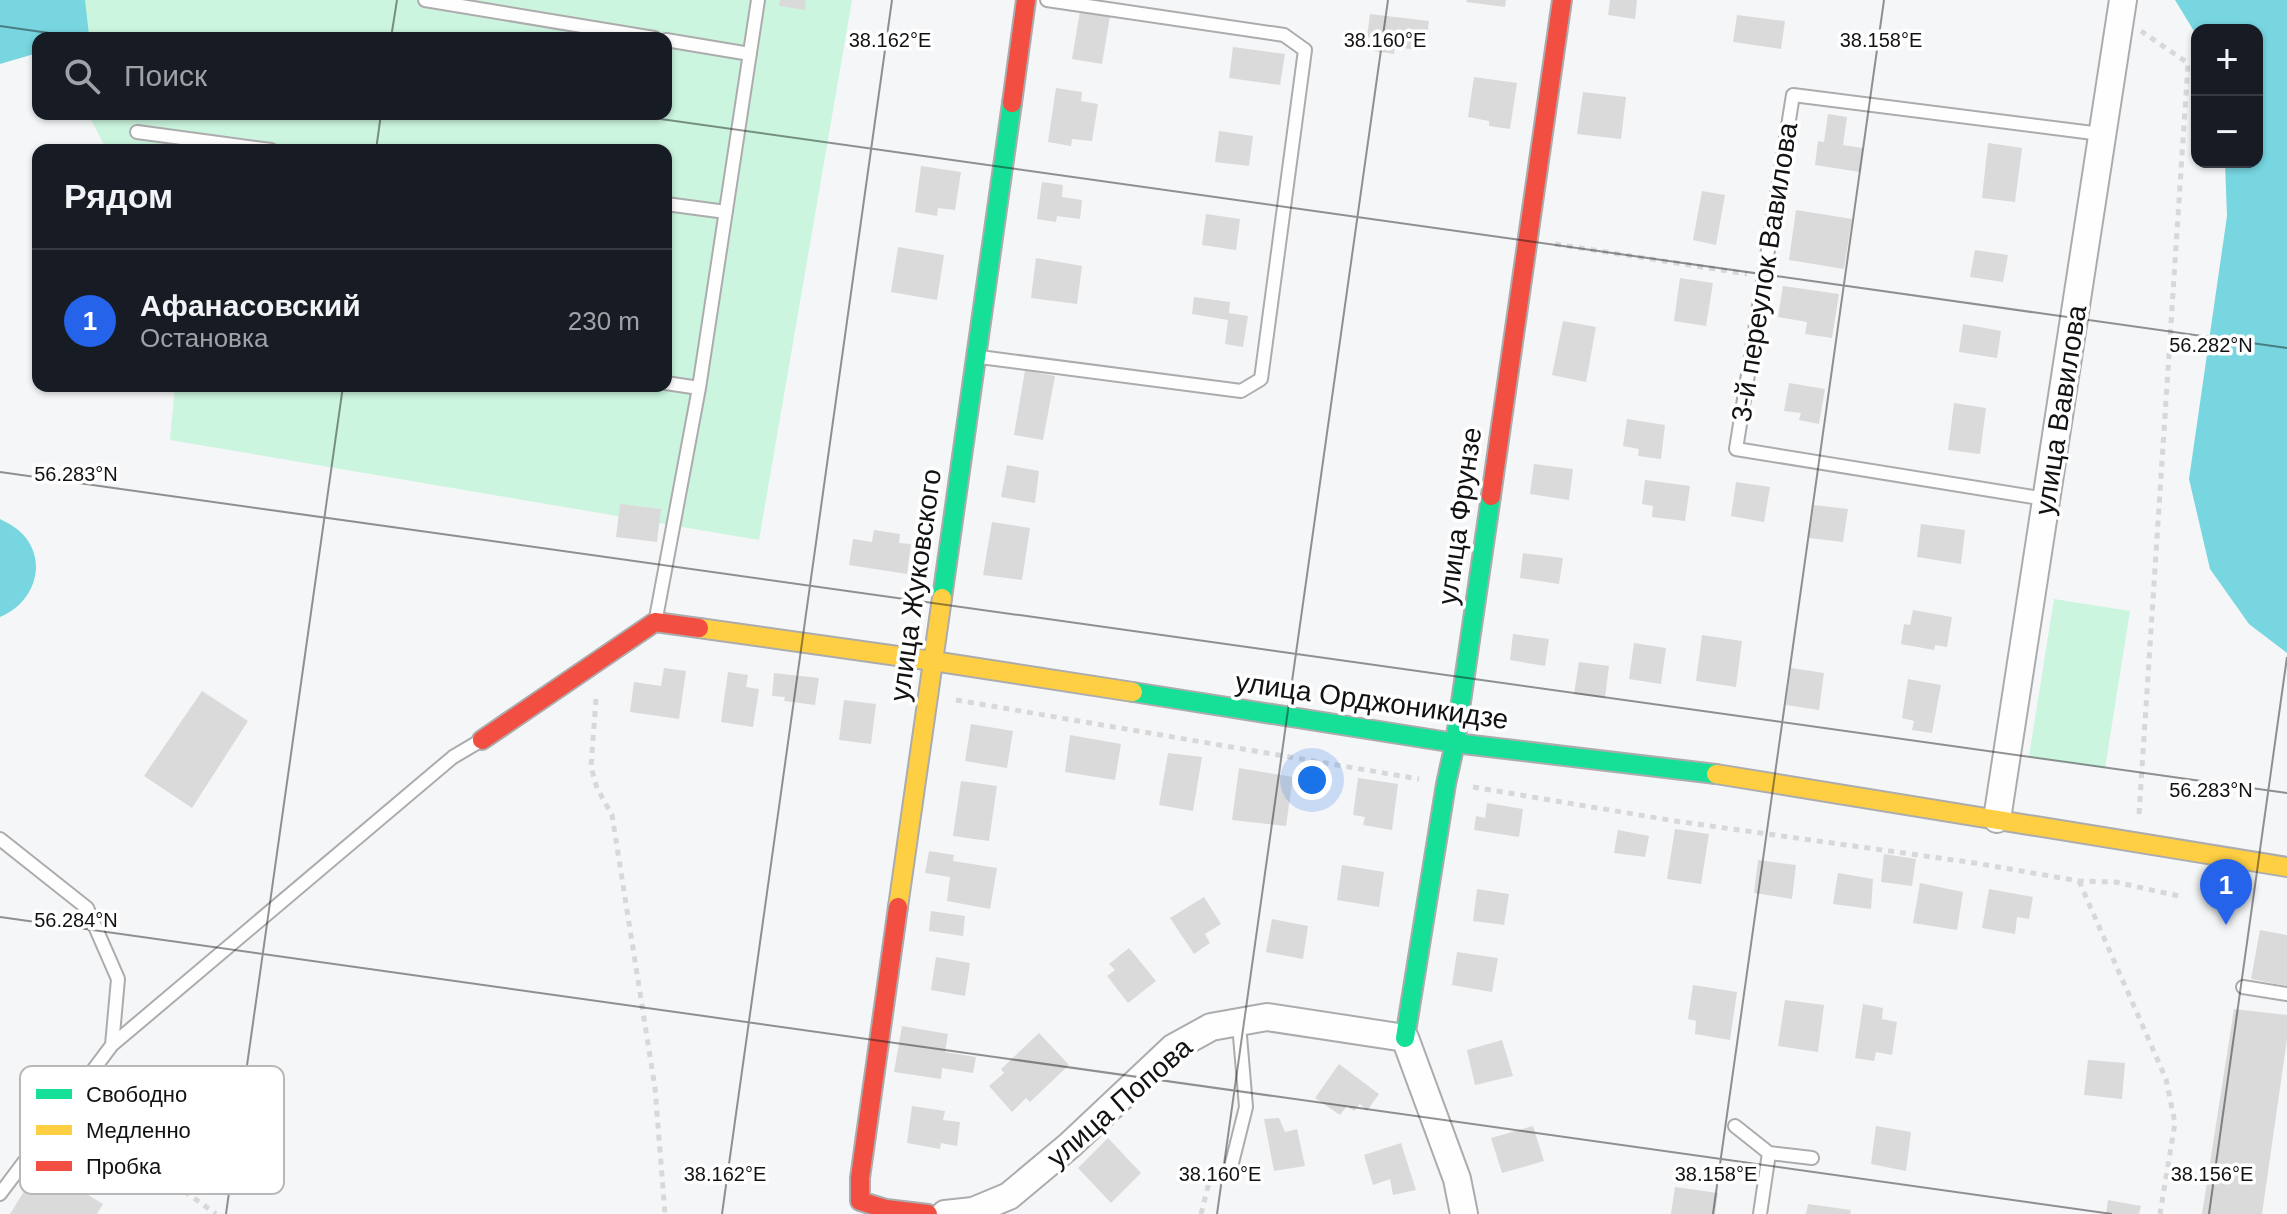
<!DOCTYPE html>
<html lang="ru">
<head>
<meta charset="utf-8">
<style>
	:root { --surface:#171b24; --page:#242831; --text:#f1f3f6; --muted:#9ea1a6; --line:#363941; --accent:#2563eb }
	body { margin:0; font-family:Arial,sans-serif; background:var(--page); color:var(--text) }
	.controls { position:absolute; right:24px; top:24px; display:grid; overflow:hidden; border-radius:16px; box-shadow:0 2px 6px #0004 }
	.controls button { width:72px; height:72px; display:grid; place-items:center; padding:0; border:0; border-bottom:2px solid var(--line); background:var(--surface); color:var(--text); font:40px sans-serif }
	.you { position:absolute; left:1312px; top:780px; width:28px; height:28px; margin:-20px; border:6px solid #fff; border-radius:50%; background:#1a73e8; box-shadow:0 0 0 12px #1a73e833 }
	.badge { display:grid; place-items:center; width:52px; height:52px; border-radius:50%; background:var(--accent); color:#fff; font-size:26px; font-weight:700 }
	.pin { position:absolute; translate:-50% -66px; filter:drop-shadow(0 2px 4px #0008) }
	.pin::after { content:''; position:absolute; top:42px; width:28px; height:24px; background:inherit; clip-path:polygon(0 0,100% 0,50% 100%) }
	.list { margin:0; padding:0; list-style:none }
	h2 { display:flex; justify-content:space-between; align-items:center; height:104px; margin:0; padding:0 32px; font-size:34px }
	h2 small { font-size:26px; font-weight:400; color:var(--muted) }
	.list li { display:grid; grid-template-columns:52px 1fr auto; gap:24px; align-items:center; box-sizing:border-box; height:144px; padding:0 32px; border-top:2px solid var(--line) }
	.list b { display:block; font-size:30px; white-space:nowrap }
	.list p { margin:0; font-size:26px; white-space:nowrap; color:var(--muted) }
	.list em { font-size:26px; font-style:normal; color:var(--muted) }
	.icon { flex:none; width:44px; height:44px; fill:none; stroke:currentColor; stroke-width:2; stroke-linecap:round; stroke-linejoin:round }
	.map { position:relative; flex:none; width:2287px; height:1214px; overflow:hidden }
	.search { position:absolute; background:var(--surface); box-shadow:0 2px 6px #0004; left:32px; top:32px; width:640px; height:88px; display:flex; align-items:center; gap:20px; box-sizing:border-box; padding:0 28px; border-radius:16px; color:var(--muted); font-size:30px }
	.panel { position:absolute; background:var(--surface); box-shadow:0 2px 6px #0004; left:32px; top:144px; width:640px; height:248px; border-radius:16px }
	.map>svg:first-child { display:block }
</style>
</head>
<body>
<div class="map">
<svg width="2287" height="1214" viewBox="0 0 2287 1214">
	<rect width="100%" height="100%" fill="#f5f6f8"/>
	<!-- green -->
	<path fill="#cbf5df" d="M29,0H852L759,540L170,440L175,386H666V150H107L88,114H666V38H49Z
		M2054,599L2130,611L2105,768L2029,756Z"/>
	<!-- water -->
	<path fill="#77d6e0" d="M0,0H85L89,35L86,38H38V56L34,54L0,64Z
		M2175,0H2287V653L2249,624L2210,569L2189,479L2227,216L2225,162H2257V30H2197V36Z
		M0,519C10,524 19,529 26,538C48,567 31,605 0,617Z"/>
	<!-- building -->
	<path fill="#dbdada" d="M780,0H806L805,10L779,6Z
		M1467,0H1506L1505,7L1466,2Z
		M1610,0H1637L1635,19L1608,15Z
		M1080,11L1110,16L1102,64L1072,59Z
		M1370,14L1429,21L1425,51L1395,47L1394,54L1373,51L1375,39L1367,37Z
		M1737,15L1785,21L1781,49L1733,42Z
		M1233,47L1285,54L1280,85L1229,78Z
		M1474,77L1517,83L1510,129L1489,126V121L1468,117Z
		M1056,88L1082,92L1081,101L1098,104L1092,141L1072,139L1071,146L1048,142Z
		M1583,92L1626,97L1621,139L1577,134Z
		M1828,114L1847,117L1843,145L1863,148L1860,172L1815,165L1818,141L1824,142Z
		M1219,131L1253,136L1249,166L1215,162Z
		M1988,143L2022,148L2015,202L1982,198Z
		M921,166L961,172L955,210L938,208L937,216L915,212Z
		M1042,182L1063,185L1062,197L1082,200L1080,219L1057,216L1056,222L1037,219Z
		M1702,191L1725,195L1716,245L1693,240Z
		M1796,210L1852,219L1844,269L1789,260Z
		M1206,214L1240,219L1236,250L1202,245Z
		M898,247L944,255L937,300L891,292Z
		M1975,250L2008,255L2003,282L1970,277Z
		M1036,258L1082,266L1077,304L1031,298Z
		M1680,278L1713,283L1706,326L1674,321Z
		M1783,286L1839,294L1832,338L1805,334L1807,322L1778,317Z
		M1194,297L1230,302L1229,313L1248,316L1243,347L1225,344L1228,320L1192,314Z
		M1563,321L1596,327L1586,382L1552,375Z
		M1963,324L2001,331L1997,358L1959,352Z
		M1025,370L1055,376L1043,440L1014,435Z
		M1789,383L1825,389L1819,424L1799,420L1801,413L1784,411Z
		M1954,403L1986,408L1980,454L1948,450Z
		M1627,419L1665,425L1661,459L1638,456L1639,449L1623,446Z
		M1534,464L1573,469L1569,500L1530,494Z
		M1007,465L1039,471L1035,503L1001,497Z
		M1645,480L1690,486L1685,521L1652,517L1653,506L1642,504Z
		M1736,482L1770,487L1764,522L1731,516Z
		M620,504L661,509L657,542L616,537Z
		M1814,505L1848,509L1843,542L1809,538Z
		M992,522L1030,528L1022,580L983,575Z
		M1921,524L1965,530L1961,564L1917,557Z
		M874,530L900,534L899,543L911,544L907,574L849,565L853,539L872,542Z
		M1523,553L1563,558L1559,584L1520,578Z
		M1913,610L1952,617L1947,647L1935,645L1934,650L1901,644L1904,624L1910,625Z
		M1513,634L1549,639L1545,666L1510,660Z
		M1702,635L1742,641L1736,687L1696,681Z
		M1634,643L1666,648L1661,684L1629,679Z
		M1579,662L1609,666L1605,698L1574,694Z
		M664,668L686,671L679,719L630,712L634,682L661,686Z
		M1791,668L1824,673L1819,710L1786,705Z
		M728,672L748,675L746,687L759,689L753,727L721,722Z
		M774,673L819,678L815,705L784,701L785,697L772,696Z
		M1908,679L1941,685L1932,733L1912,730L1914,721L1902,718Z
		M202,691L248,721L192,808L144,776Z
		M844,700L876,704L871,744L839,740Z
		M971,724L1013,731L1007,768L965,761Z
		M1070,735L1121,744L1115,780L1065,772Z
		M1168,753L1202,757L1193,811L1159,805Z
		M1239,768L1293,777L1286,826L1232,820Z
		M1358,778L1398,784L1392,830L1363,825L1365,817L1353,815Z
		M961,781L997,786L989,841L953,836Z
		M1487,803L1523,809L1519,837L1474,830L1476,816L1485,818Z
		M1675,829L1709,834L1701,884L1667,879Z
		M1618,830L1649,836L1645,857L1614,853Z
		M929,851L954,855L953,861L997,868L990,909L947,901L950,877L925,873Z
		M1884,854L1916,859L1912,886L1881,882Z
		M1758,860L1796,865L1792,899L1754,893Z
		M1342,865L1384,872L1379,907L1337,900Z
		M1838,873L1873,879L1871,909L1833,904Z
		M1920,883L1963,892L1957,930L1913,923Z
		M1477,889L1509,894L1504,925L1473,921Z
		M1989,889L2033,897L2029,919L2017,917L2015,934L1982,928Z
		M1204,897L1221,924L1205,934L1210,943L1194,954L1170,918Z
		M931,911L965,916L963,936L929,931Z
		M1272,919L1308,926L1303,959L1266,952Z
		M2260,930L2287,935V986L2251,979Z
		M1129,948L1156,981L1128,1003L1107,976L1115,970L1109,964Z
		M1457,952L1498,958L1492,992L1452,985Z
		M936,957L970,963L965,996L931,990Z
		M1693,985L1737,992L1730,1040L1695,1034L1696,1021L1688,1019Z
		M1785,1000L1824,1005L1818,1052L1778,1046Z
		M1863,1004L1883,1008L1882,1019L1897,1022L1892,1055L1876,1052L1874,1061L1855,1058Z
		M2234,1009L2287,1015V1039L2262,1214H2202Z
		M902,1026L948,1034L945,1052L976,1057L973,1073L942,1068L941,1079L894,1072Z
		M1039,1033L1069,1065L1030,1102L1026,1098L1012,1112L989,1086L1004,1073L1001,1069Z
		M1502,1040L1513,1076L1475,1085L1467,1050Z
		M2088,1060L2125,1063L2122,1099L2084,1095Z
		M1339,1064L1379,1094L1367,1111L1360,1104L1354,1111L1347,1106L1340,1115L1315,1098Z
		M912,1106L945,1111L943,1120L960,1122L957,1146L941,1143L940,1149L907,1143Z
		M1279,1118L1285,1132L1297,1129L1305,1166L1274,1171L1264,1119Z
		M1533,1126L1544,1161L1502,1173L1491,1138Z
		M1876,1126L1911,1132L1906,1171L1871,1164Z
		M1108,1138L1141,1173L1111,1203L1078,1168Z
		M1401,1143L1416,1190L1393,1195L1390,1179L1373,1185L1364,1155Z
		M40,1166L103,1204L97,1214H10Z
		M1675,1187L1718,1193L1715,1214H1671Z
		M2108,1200L2141,1206L2139,1214H2106Z
		M1808,1204L1851,1210L1850,1214H1806Z"/>
	<g fill="none" stroke-linecap="round" stroke-linejoin="round">
		<defs>
			<path id="lane" d="M425,0L654,38
				M666,40L750,54
				M137,132L271,150
				M666,204L726,212
				M980,357L1241,391L1261,379L1305,50L1284,35L1047,0
				M666,383L699,388
				M2046,499L1736,449L1793,95L2101,134
				M656,618L699,388L758,0
				M0,839L87,908L118,979L112,1045
				M2243,987L2287,994
				M1735,1126L1769,1153L1760,1214
				M1769,1153L1812,1158
				M1232,1163L1246,1107L1240,1036L1237,1022
				M0,1194L112,1045L453,757L480,741"/>
			<path id="street" d="M1997,819L2123,0
				M945,1214L973,1211L1009,1196L1070,1145L1173,1048L1211,1027L1267,1017L1405,1038L1457,1179L1464,1214"/>
			<path id="fast" d="M942,598L1012,103
				M1133,692L1455,743L1716,774
				M1405,1038L1446,784L1455,743L1491,496"/>
			<path id="slow" d="M699,628L933,661L1133,692
				M1716,774L2287,867
				M898,907L942,598"/>
			<path id="jam" d="M1012,103L1026,0
				M1491,496L1562,0
				M482,740L655,622L699,628
				M898,907L860,1178V1201L886,1209L928,1214"/>
		</defs>
		<!-- lane casing -->
		<use href="#lane" stroke="#acacae" stroke-width="16"/>
		<!-- street casing -->
		<use href="#street" stroke="#acacae" stroke-width="30"/>
		<!-- fast casing -->
		<use href="#fast" stroke="#acacae" stroke-width="22"/>
		<!-- slow casing -->
		<use href="#slow" stroke="#acacae" stroke-width="22"/>
		<!-- jam casing -->
		<use href="#jam" stroke="#acacae" stroke-width="22"/>
		<!-- path -->
		<path stroke="#d8d8d9" stroke-width="5" stroke-dasharray="6 6" stroke-linecap="butt" d="M1555,244L1747,274
			M596,699L591,767L597,788L612,815L655,1088L665,1214
			M956,700L1419,779
			M1473,787L1675,821L1975,863L2079,881L2115,882L2179,896
			M2139,814L2188,63L2141,31
			M2079,881L2166,1079L2175,1123L2160,1214
			M114,1073L115,1107L138,1144L176,1185L216,1214
			M1201,1214L1213,1167"/>
		<!-- lane -->
		<use href="#lane" stroke="#fefefe" stroke-width="12"/>
		<!-- street -->
		<use href="#street" stroke="#fefefe" stroke-width="26"/>
		<!-- fast -->
		<use href="#fast" stroke="#16e098" stroke-width="18"/>
		<!-- slow -->
		<use href="#slow" stroke="#ffcf43" stroke-width="18"/>
		<!-- jam -->
		<use href="#jam" stroke="#f24e42" stroke-width="18"/>
	</g>
	<!-- ticks -->
	<path fill="none" stroke="#111213" stroke-width="2" stroke-opacity="0.45" d="M0,26L84,38M391,38L397,0M625,114L2287,348M376,150L381,114M0,472L2287,793M0,917L2112,1214M226,1214L343,386M722,1214L892,0M1217,1214L1388,0M1713,1214L1884,0M2209,1214L2287,657"/>
	<g text-anchor="middle" stroke-width="7" stroke-linejoin="round" paint-order="stroke">
		<!-- street labels -->
		<g font-size="28" fill="#111213" stroke="#fff">
			<text transform="translate(1764 272) rotate(-81)" y="10">3-й переулок Вавилова</text>
			<text transform="translate(2060 410) rotate(-81)" y="10">улица Вавилова</text>
			<text transform="translate(1459 516) rotate(-82)" y="10">улица Фрунзе</text>
			<text transform="translate(915 585) rotate(-82)" y="10">улица Жуковского</text>
			<text transform="translate(1372 700) rotate(8)" y="10">улица Орджоникидзе</text>
			<text transform="translate(1119 1102) rotate(-41)" y="10">улица Попова</text>
		</g>
	</g>
	<!-- legend -->
	<rect x="20" y="1066" width="264" height="128" rx="12" fill="#fff" stroke="#b8b8b8" stroke-width="2"/>
	<rect x="36" y="1089" width="36" height="10" fill="#16e098"/>
	<rect x="36" y="1125" width="36" height="10" fill="#ffcf43"/>
	<rect x="36" y="1161" width="36" height="10" fill="#f24e42"/>
	<g font-size="22" fill="#111213">
		<text x="86" y="1102">Свободно</text>
		<text x="86" y="1138">Медленно</text>
		<text x="86" y="1174">Пробка</text>
	</g>
	<g font-size="20" text-anchor="middle" fill="#111213" stroke="#fff" stroke-width="7" stroke-linejoin="round" paint-order="stroke">
		<text x="890" y="47">38.162°E</text>
		<text x="1385" y="47">38.160°E</text>
		<text x="1881" y="47">38.158°E</text>
		<text x="2211" y="352">56.282°N</text>
		<text x="76" y="481">56.283°N</text>
		<text x="2211" y="797">56.283°N</text>
		<text x="76" y="927">56.284°N</text>
		<text x="725" y="1181">38.162°E</text>
		<text x="1220" y="1181">38.160°E</text>
		<text x="1716" y="1181">38.158°E</text>
		<text x="2212" y="1181">38.156°E</text>
	</g>
</svg>
<div class="controls">
<button>+</button>
<button>−</button>
</div>
<div class="you"></div>
<div class="pin badge" style="left:2226px;top:925px">1</div>
<div class="search"><svg class="icon" aria-label="search" viewBox="0 0 24 24"><circle cx="10" cy="10" r="6"/><path d="M15 15l6 6"/></svg>Поиск</div>
<section class="panel">
<h2>Рядом<small></small></h2>
<ul class="list">
<li><span class="badge">1</span><div><b>Афанасовский</b><p>Остановка</p></div><em>230 m</em></li>
</ul>
</section>
</div>
</body>
</html>
